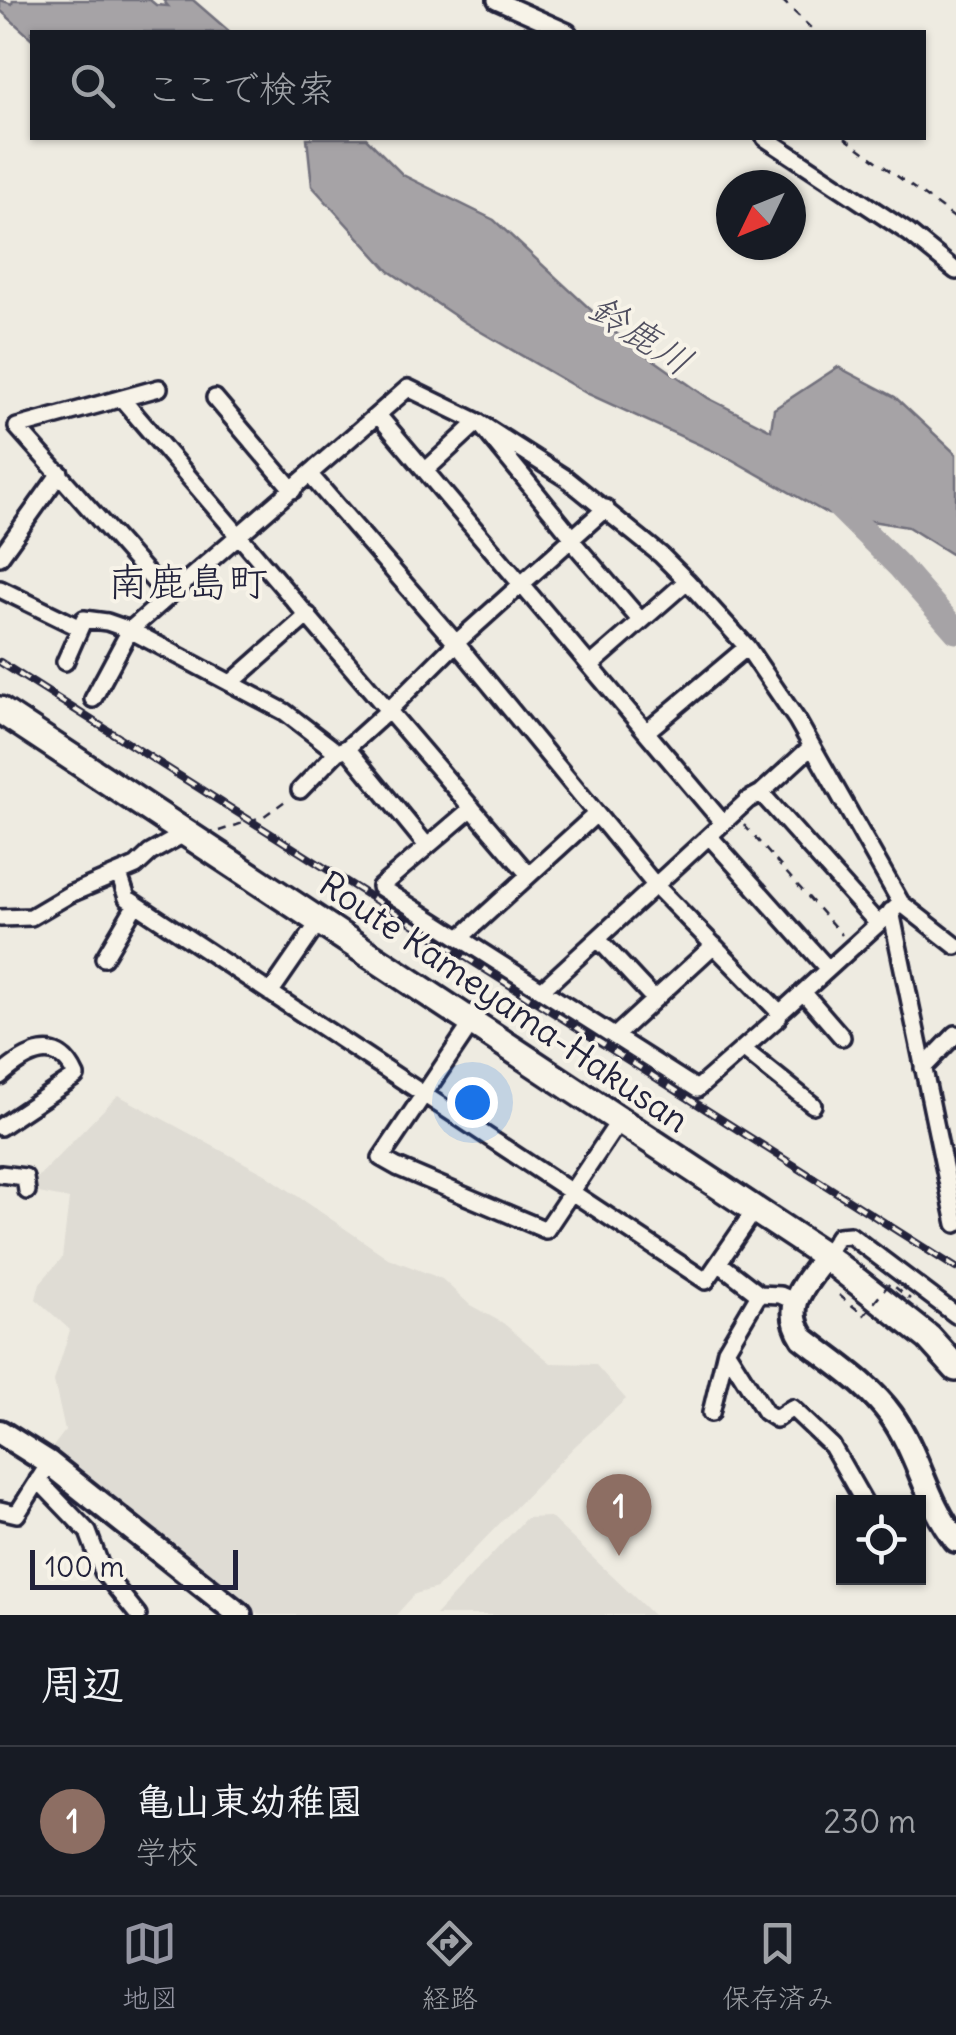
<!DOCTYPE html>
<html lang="ja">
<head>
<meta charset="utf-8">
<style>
	:root { --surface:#171b24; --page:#242831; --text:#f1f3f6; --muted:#9ea1a6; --line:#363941; --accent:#9495a2 }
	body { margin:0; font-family:Delius,"Klee One",sans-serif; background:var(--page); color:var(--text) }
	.controls { position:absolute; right:30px; bottom:30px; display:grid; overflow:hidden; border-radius:0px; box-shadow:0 2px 8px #0004 }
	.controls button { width:90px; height:90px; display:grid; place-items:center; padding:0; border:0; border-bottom:2px solid var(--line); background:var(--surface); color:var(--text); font:50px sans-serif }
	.compass { position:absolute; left:716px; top:170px; width:90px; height:90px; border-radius:50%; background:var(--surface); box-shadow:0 2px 8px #0004; rotate:227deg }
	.scale { position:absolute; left:30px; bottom:25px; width:208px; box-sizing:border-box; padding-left:10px; border:5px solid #22223b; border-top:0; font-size:28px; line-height:35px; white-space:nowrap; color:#22223b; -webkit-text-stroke:8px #f7f3e8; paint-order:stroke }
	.you { position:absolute; left:472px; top:1102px; width:35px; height:35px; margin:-25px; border:8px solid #fff; border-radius:50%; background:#1a73e8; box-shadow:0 0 0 15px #1a73e833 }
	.badge { display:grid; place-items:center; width:65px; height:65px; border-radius:50%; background:var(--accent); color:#fff; font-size:32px; font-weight:700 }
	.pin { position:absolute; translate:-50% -82px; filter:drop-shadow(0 2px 5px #0008) }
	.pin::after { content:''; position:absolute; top:52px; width:35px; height:30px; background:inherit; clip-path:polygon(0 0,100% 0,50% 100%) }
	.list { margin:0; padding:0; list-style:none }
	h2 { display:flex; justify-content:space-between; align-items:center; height:130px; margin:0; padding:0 40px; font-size:42px }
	h2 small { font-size:32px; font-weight:400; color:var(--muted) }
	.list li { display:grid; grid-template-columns:65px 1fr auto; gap:30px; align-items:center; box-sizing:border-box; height:150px; padding:0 40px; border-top:2px solid var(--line) }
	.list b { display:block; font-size:38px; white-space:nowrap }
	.list p { margin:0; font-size:32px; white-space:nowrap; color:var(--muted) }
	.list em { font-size:32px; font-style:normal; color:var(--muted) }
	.icon { flex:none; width:55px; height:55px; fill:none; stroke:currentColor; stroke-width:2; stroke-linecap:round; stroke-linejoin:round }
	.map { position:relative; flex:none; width:956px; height:1615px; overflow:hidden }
	.search { position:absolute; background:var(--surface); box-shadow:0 2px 8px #0004; left:30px; right:30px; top:30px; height:110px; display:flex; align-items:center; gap:25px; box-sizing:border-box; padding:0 35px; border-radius:0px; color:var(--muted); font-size:38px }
	.sheet { height:280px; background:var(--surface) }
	nav { display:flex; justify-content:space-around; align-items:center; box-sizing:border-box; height:140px; border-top:2px solid var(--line); background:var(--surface); font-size:28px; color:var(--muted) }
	nav a { display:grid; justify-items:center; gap:5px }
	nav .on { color:var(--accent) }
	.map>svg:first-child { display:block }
</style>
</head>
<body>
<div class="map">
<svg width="956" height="1615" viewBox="0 0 956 1615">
	<rect width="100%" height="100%" fill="#eeebe1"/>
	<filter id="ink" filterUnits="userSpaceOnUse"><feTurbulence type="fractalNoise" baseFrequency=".01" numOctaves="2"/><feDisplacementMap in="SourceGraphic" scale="20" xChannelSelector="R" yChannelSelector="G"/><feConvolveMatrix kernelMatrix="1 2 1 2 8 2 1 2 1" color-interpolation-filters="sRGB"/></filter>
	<g filter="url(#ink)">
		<!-- built -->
		<path fill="#dfdcd4" d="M118,1095L265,1174L388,1258L442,1279L470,1305L503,1323L551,1363L595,1364L626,1399L575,1446L437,1588L415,1594L396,1615H260L241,1604L49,1452L65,1431L54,1381L70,1330L36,1299L40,1283L62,1258L69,1199L34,1192L36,1179Z
			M550,1517L653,1615H435L526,1518Z"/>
		<!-- water -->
		<path fill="#a6a3a6" stroke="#716f7b" stroke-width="2.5" d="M0,0L12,4L13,0H150L156,5L168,6L163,0H193L230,32H80L64,29V32H32V39L0,10Z
			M307,138H366L403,175L494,220L617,334L708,398L771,430L774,409L838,367L895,397L956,454V557L908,527L828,514L731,459L586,393L464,322L389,271L312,186Z"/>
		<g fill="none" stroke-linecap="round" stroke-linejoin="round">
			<!-- river -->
			<path stroke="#a6a3a6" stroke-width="25" d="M829,497L899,566L956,631"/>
			<defs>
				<path id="street" d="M496,0L568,32
					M765,138L909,233L956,271
					M159,388L17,427L168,597
					M215,398L293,490
					M122,399L529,875
					M378,415L723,823
					M484,429L573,538
					M425,471L478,422
					M310,475L456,643L655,885L780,1013
					M571,540L641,621
					M0,557L60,473
					M0,589L80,628L84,619L107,622L130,630L285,712L337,752
					M65,662L80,628
					M591,665L687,581
					M231,683L308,615
					M93,699L130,630L408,388L478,422L567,479L661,555L687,581L747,647L797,720L901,903L956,946
					M646,732L747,647
					M347,748L427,846
					M300,790L337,752L347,748L390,709L456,643L606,508
					M761,793L878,924
					M472,808L380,887L697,1089L778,1018L780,1013L901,903
					M710,837L828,969
					M119,874L127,898L706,1281L754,1211
					M891,911L956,1224
					M0,918L31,917L70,894L136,866L150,853L184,834
					M460,938L596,814
					M598,939L654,999
					M104,958L136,904
					M543,989L748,800L761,793L811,747
					M803,992L842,1037
					M270,993L319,922
					M472,1023L381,1158L397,1167L546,1230L619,1121
					M616,1035L714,945
					M743,1049L813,1105
					M923,1068L956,1034
					M0,1076C26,1053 58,1035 76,1076L0,1127
					M0,1174L25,1177L27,1191
					M825,1256L838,1236L850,1235L956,1315
					M719,1263L759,1294
					M726,1350L765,1412L776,1419L792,1408L832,1446L864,1502
					M711,1413L726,1350L759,1294L780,1295L794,1301
					M38,1480L88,1532L103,1572L138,1615
					M0,1510L17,1514L43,1473"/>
				<path id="secondary" d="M825,1256C806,1284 781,1304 803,1338C832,1361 869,1384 891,1415C919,1454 925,1500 956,1540
					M0,1432L49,1463L240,1615"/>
				<path id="primary" d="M0,710L825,1256L929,1338L956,1368"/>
			</defs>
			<!-- street casing -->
			<use href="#street" stroke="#22223b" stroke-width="22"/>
			<!-- secondary casing -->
			<use href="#secondary" stroke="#22223b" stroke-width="30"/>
			<!-- primary casing -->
			<use href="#primary" stroke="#22223b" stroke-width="32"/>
			<!-- path -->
			<path stroke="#22223b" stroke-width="2.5" stroke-dasharray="8 8" stroke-linecap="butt" d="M782,0L815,32
				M845,138L956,219
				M744,825L842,935
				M219,831L264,816L288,799"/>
			<!-- street -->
			<use href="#street" stroke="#f7f3e8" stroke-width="15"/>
			<!-- secondary -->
			<use href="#secondary" stroke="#f7f3e8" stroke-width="22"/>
			<!-- primary -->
			<use href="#primary" stroke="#f7f3e8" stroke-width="25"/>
			<defs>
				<path id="rail" d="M0,662L956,1268"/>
			</defs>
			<!-- rail casing -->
			<use href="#rail" stroke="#22223b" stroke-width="8"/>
			<!-- rail -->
			<use href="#rail" stroke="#f7f3e8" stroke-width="4" stroke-dasharray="11" stroke-linecap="butt"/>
			<!-- path-bridge -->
			<path stroke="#22223b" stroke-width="2.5" stroke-dasharray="8 8" stroke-linecap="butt" d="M839,1295L864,1315L890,1283L910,1299"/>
		</g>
	</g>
	<g text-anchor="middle" stroke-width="8" stroke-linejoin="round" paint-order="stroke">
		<!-- street labels -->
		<g font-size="35" fill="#22223b" stroke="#f7f3e8">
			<text transform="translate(504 1002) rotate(34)" y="12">Route Kameyama-Hakusan</text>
		</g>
		<!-- water labels -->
		<g font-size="38" font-style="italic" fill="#504f60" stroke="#f7f3e8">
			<text transform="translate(641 335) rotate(33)" y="13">鈴鹿川</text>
		</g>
		<!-- quarter labels -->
		<g font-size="40" fill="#22223b" stroke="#f7f3e8">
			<text x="188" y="596">南鹿島町</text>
		</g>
	</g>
</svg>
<div class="controls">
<button><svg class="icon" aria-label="locate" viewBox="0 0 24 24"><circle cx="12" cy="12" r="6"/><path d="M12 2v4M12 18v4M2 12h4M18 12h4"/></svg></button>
</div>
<svg class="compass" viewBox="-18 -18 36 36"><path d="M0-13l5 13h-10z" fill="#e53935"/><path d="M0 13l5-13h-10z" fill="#9ea1a6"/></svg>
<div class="scale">100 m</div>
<div class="you"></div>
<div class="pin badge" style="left:619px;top:1556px;background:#8d6e63">1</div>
<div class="search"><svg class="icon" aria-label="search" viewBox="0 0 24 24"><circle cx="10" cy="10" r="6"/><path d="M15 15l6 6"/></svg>ここで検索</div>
</div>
<section class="sheet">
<h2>周辺<small></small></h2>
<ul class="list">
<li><span class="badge" style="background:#8d6e63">1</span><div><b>亀山東幼稚園</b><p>学校</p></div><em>230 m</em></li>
</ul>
</section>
<nav>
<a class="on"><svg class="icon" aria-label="map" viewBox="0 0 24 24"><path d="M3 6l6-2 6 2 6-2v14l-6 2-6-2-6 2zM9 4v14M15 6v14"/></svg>地図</a>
<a><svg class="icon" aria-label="directions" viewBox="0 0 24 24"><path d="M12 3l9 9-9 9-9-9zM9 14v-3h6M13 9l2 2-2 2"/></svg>経路</a>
<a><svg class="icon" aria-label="saved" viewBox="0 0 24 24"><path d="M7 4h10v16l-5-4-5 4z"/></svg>保存済み</a>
</nav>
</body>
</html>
